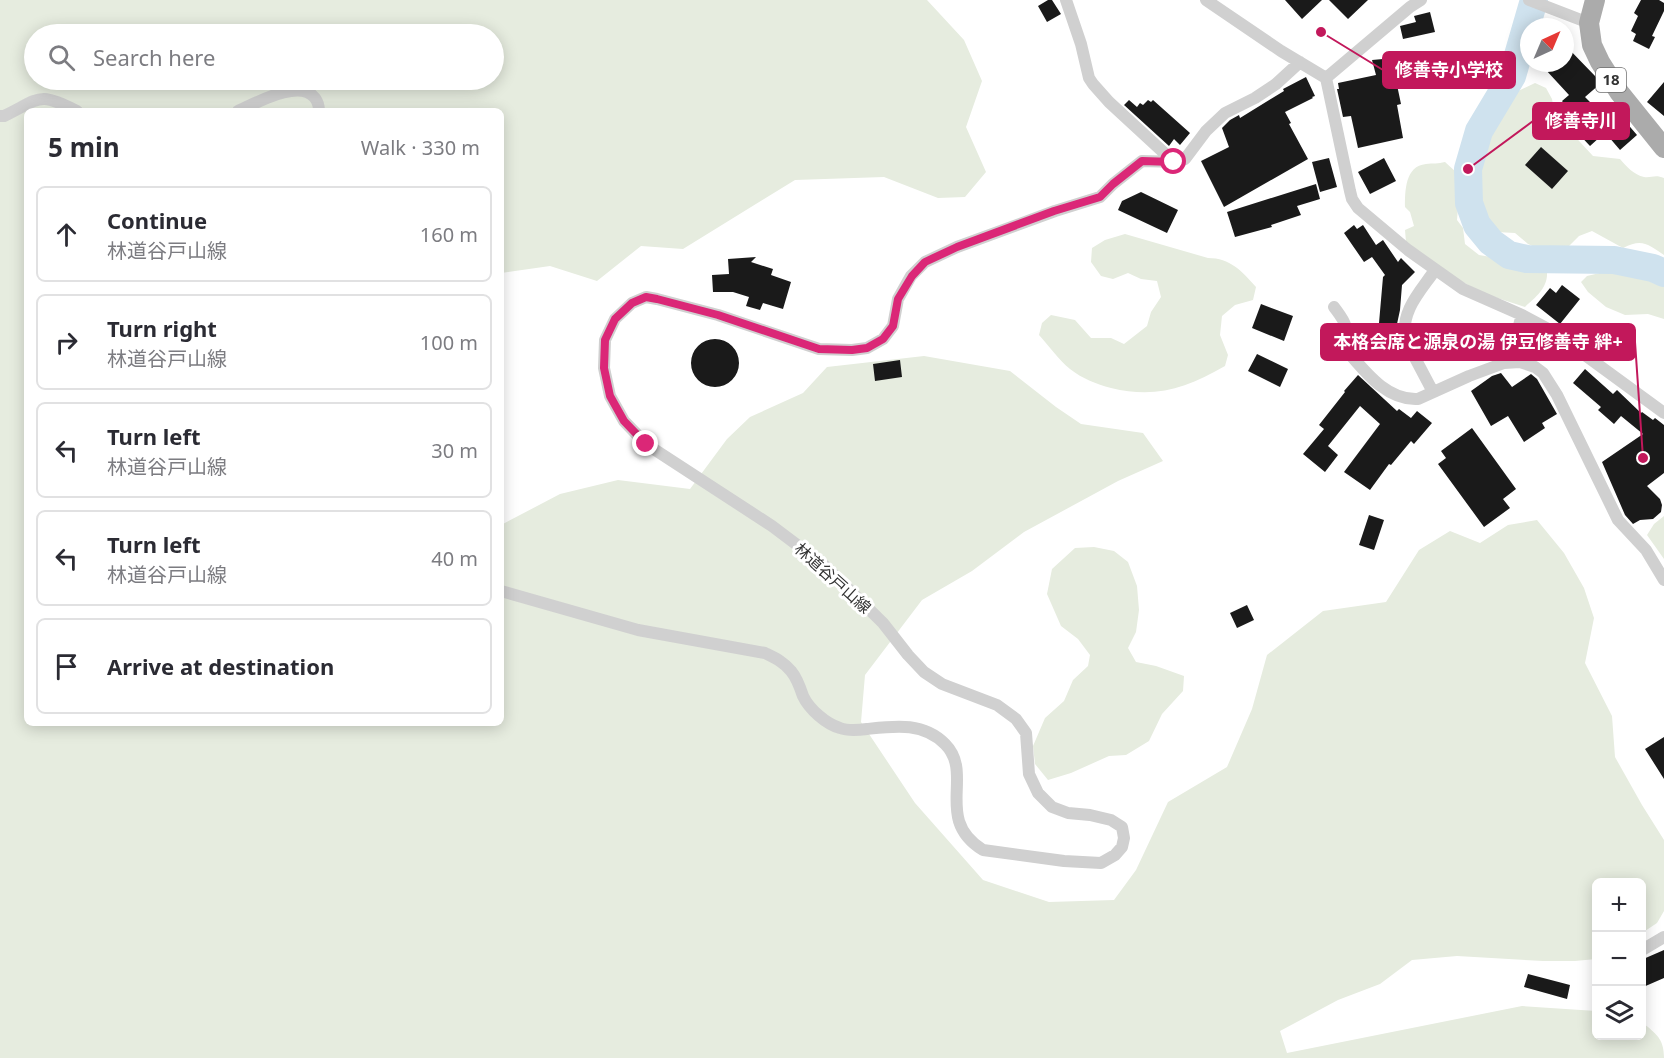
<!DOCTYPE html>
<html lang="en">
<head>
<meta charset="utf-8">
<style>
	:root { --surface:#fff; --page:#f2f2f3; --text:#2b2b33; --muted:#7c7c81; --line:#e1e1e2 }
	body { margin:0; font-family:"Noto Sans","Noto Sans JP",sans-serif; background:var(--page); color:var(--text) }
	.controls { position:absolute; right:18px; bottom:18px; display:grid; overflow:hidden; border-radius:9px; box-shadow:0 3px 15px #0003 }
	.controls button { width:54px; height:54px; display:grid; place-items:center; padding:0; border:0; border-bottom:2px solid var(--line); background:var(--surface); color:var(--text); font:30px sans-serif }
	.compass { position:absolute; left:1520px; top:18px; width:54px; height:54px; border-radius:50%; background:var(--surface); box-shadow:0 3px 15px #0003; rotate:44deg }
	.stop { position:absolute; width:18px; height:18px; margin:-14px; border:4px solid #db2777; border-radius:50%; background:#fff }
	.stop.end { background:#db2777; border-color:#fff; box-shadow:0 2px 6px #0008 }
	.list { margin:0; padding:0; list-style:none }
	h2 { display:flex; justify-content:space-between; align-items:center; height:78px; margin:0; padding:0 24px; font-size:26px }
	h2 small { font-size:20px; font-weight:400; color:var(--muted) }
	.list li { display:grid; grid-template-columns:39px 1fr auto; gap:18px; align-items:center; box-sizing:border-box; height:96px; margin:0 12px 12px; padding:0 12px; border:2px solid var(--line); border-radius:9px }
	.list b { display:block; font-size:22px; white-space:nowrap }
	.list p { margin:0; font-size:20px; white-space:nowrap; color:var(--muted) }
	.list em { font-size:20px; font-style:normal; color:var(--muted) }
	.icon { flex:none; width:33px; height:33px; fill:none; stroke:currentColor; stroke-width:2; stroke-linecap:round; stroke-linejoin:round }
	.map { position:relative; flex:none; width:1664px; height:1058px; overflow:hidden }
	.search { position:absolute; background:var(--surface); box-shadow:0 3px 15px #0003; left:24px; top:24px; width:480px; height:66px; display:flex; align-items:center; gap:15px; box-sizing:border-box; padding:0 21px; border-radius:33px; color:var(--muted); font-size:22px }
	.panel { position:absolute; background:var(--surface); box-shadow:0 3px 15px #0003; left:24px; top:108px; width:480px; height:618px; border-radius:9px }
	.map>svg:first-child { display:block }
</style>
</head>
<body>
<div class="map">
<svg width="1664" height="1058" viewBox="0 0 1664 1058">
	<rect width="100%" height="100%" fill="#fff"/>
	<!-- green -->
	<path fill="#e6ecdf" fill-rule="evenodd" d="M0,0H927L964,40L982,81L966,127L986,172L965,197L938,198L884,177L795,180L683,249L641,246L597,281L550,266L501,273V111H27V723H501V525L560,494L618,480L690,489L727,439L750,417L803,393L827,367L924,356L1010,371L1056,407L1081,424L1143,433L1163,461L1118,481L1024,532L972,571L922,600L865,675L861,722L915,803L983,880L1049,902L1114,900L1136,870L1168,802L1227,767L1252,709L1267,655L1323,611L1386,602L1419,550L1450,531L1480,543L1508,525L1537,520L1564,553L1584,588L1594,618L1585,663L1612,716L1615,757L1642,805L1664,840V911L1657,923L1642,933V882H1596V959L1575,961H1543L1457,956L1412,960L1380,984L1338,1000L1280,1031L1287,1053L1522,1006L1596,1011V1036H1642V1022C1656,1034 1664,1038 1664,1058H0ZM34,34H494V80H34Z
		M1535,83L1546,88L1552,99L1555,115L1593,156L1620,159C1626,166 1634,175 1644,177C1652,178 1655,174 1664,178V255C1648,244 1642,238 1623,248L1592,231L1579,236L1566,249L1557,252H1546L1528,244L1515,233L1496,232L1481,208L1477,197L1479,157L1496,119L1516,92Z
		M1445,162L1456,172L1462,197L1458,208L1457,220L1463,228L1465,244L1479,255L1497,258L1519,269H1534L1547,272C1548,288 1536,297 1525,307L1482,293L1456,278L1406,242L1405,230L1414,226L1410,212L1405,207C1405,191 1405,166 1426,164C1433,163 1438,164 1445,162Z
		M1125,234L1208,258C1230,258 1242,271 1256,287L1253,300L1235,305L1222,316L1220,335L1228,355L1225,366C1186,388 1156,399 1111,388C1096,384 1083,379 1070,369C1059,360 1049,346 1039,335L1042,323L1051,315L1075,320L1091,338H1111L1124,344L1147,326L1151,312L1161,297L1157,281L1141,279L1128,273L1113,279L1101,276L1091,262L1092,248L1105,240Z
		M1604,272L1621,275L1637,274L1653,283L1664,286V319L1648,314L1625,315L1606,307L1588,292L1581,282L1587,276Z
		M1664,516V559L1647,535L1654,524Z
		M1094,547L1114,551L1128,562L1137,586L1139,610L1136,632L1128,648L1136,662L1156,666L1184,676L1183,691L1162,714L1149,741L1126,755L1109,756L1071,773L1048,780L1035,764L1033,746L1045,718L1064,701L1073,680L1088,666L1090,655L1078,639L1061,626L1047,594L1052,569L1075,548Z"/>
	<g fill="none" stroke-linecap="round" stroke-linejoin="round">
		<!-- river -->
		<path stroke="#cfe2ee" stroke-width="28" d="M1534,0L1512,76L1479,131L1468,169L1469,203L1477,225L1491,242L1509,255L1527,259L1614,260L1653,268L1664,273"/>
	</g>
	<!-- building -->
	<path fill="#1a1a1a" d="M1048,0H1052L1061,14L1047,22L1038,6Z
		M1285,0H1322L1302,19Z
		M1329,0H1368L1348,19Z
		M1641,0H1659L1664,3V11L1652,36L1655,37L1649,49L1633,41L1636,34L1631,31L1638,16L1634,13Z
		M1430,12L1435,32L1403,39L1400,26L1416,22L1414,16Z
		M1565,45L1595,76L1600,84L1585,97L1595,107L1583,119L1600,137L1590,146L1558,112L1565,105L1562,101L1569,95L1545,69L1551,63H1565Z
		M1394,58L1400,84L1397,85L1401,104L1397,105L1403,138L1358,148L1351,116L1343,117L1337,89H1339L1338,83L1376,75L1372,60Z
		M1306,77L1315,96L1312,97L1313,98L1285,112L1291,123L1289,124L1308,159L1224,207L1201,161L1229,147L1222,128L1230,120L1239,115L1240,118L1284,91L1283,89Z
		M1664,82V116L1647,102Z
		M1129,100L1137,107L1140,103L1143,105L1148,100L1151,102L1153,100L1190,133L1180,145L1174,139L1169,146L1124,105Z
		M1625,121L1637,135L1620,150L1608,136Z
		M1541,147L1568,171L1552,189L1525,165Z
		M1329,158L1337,187L1320,192L1312,162Z
		M1384,158L1396,181L1370,194L1358,172Z
		M1316,184L1320,199L1297,206L1301,215L1271,225L1272,227L1235,237L1227,212Z
		M1141,192L1178,210L1167,233L1118,210L1122,201Z
		M1354,225L1357,229L1363,225L1376,245L1383,240L1398,262L1401,258L1415,272L1402,285L1400,310L1397,324L1379,323L1383,277L1385,275L1372,257L1364,262L1344,233Z
		M756,257L751,262L773,269L771,275L791,282L783,309L763,303L760,310L746,306L749,297L733,292H713L712,275L729,274L728,259Z
		M1562,285L1580,299L1560,324L1536,305L1550,288L1556,293Z
		M1261,304L1293,316L1284,341L1252,328Z
		M691 363a24 24 0 1 1 48 0a24 24 0 1 1-48 0Z
		M1257,354L1288,369L1280,387L1248,371Z
		M900,360L902,377L875,381L873,364Z
		M1585,369L1613,394L1617,390L1641,413L1642,412L1653,420L1655,418L1664,425V473L1647,486L1660,499L1662,505L1661,512L1653,519L1640,520L1633,524L1625,515L1602,462L1643,434L1621,416L1614,424L1598,410L1601,407L1573,383Z
		M1501,373L1512,387L1531,374L1537,379L1557,414L1542,423L1545,428L1524,442L1508,416L1491,426L1471,391L1492,376Z
		M1358,375L1397,411L1399,409L1411,418L1417,411L1432,423L1414,444L1411,441L1391,465L1389,464L1370,490L1344,472L1380,424L1360,406L1328,446L1338,455L1325,472L1303,454L1324,429L1319,425L1345,392L1344,391Z
		M1472,428L1516,489L1503,499L1510,508L1484,527L1438,464L1446,458L1441,451Z
		M1369,515L1384,520L1374,550L1359,545Z
		M1247,605L1254,620L1237,628L1230,613Z
		M1664,737V779L1645,749Z
		M1664,950V978L1641,988V960Z
		M1528,974L1570,985L1567,999L1524,987Z"/>
	<g fill="none" stroke-linecap="round" stroke-linejoin="round">
		<!-- street -->
		<path stroke="#d0d0d0" stroke-width="12" d="M1066,0L1081,44L1089,78L1093,84L1109,102L1174,162
			M1206,0L1281,51L1326,78L1350,191L1352,199L1358,208L1408,250L1463,289L1522,315L1552,331L1664,413
			M1529,0L1589,23
			M1326,78L1410,7L1421,0
			M238,111C256,103 300,78 315,98C318,102 319,105 319,111
			M0,116H4C41,98 38,91 77,111
			M1334,307C1345,322 1350,326 1341,344C1362,367 1384,401 1418,399L1469,376L1504,363L1520,362L1535,367L1543,373L1557,395L1618,520L1646,550L1664,580
			M1520,362C1513,346 1517,331 1522,315
			M1433,392L1405,339C1401,310 1420,292 1435,270
			M501,591L638,630L765,653C775,658 784,662 791,671C797,678 800,687 803,696C809,709 826,724 840,728C848,731 859,730 867,729C895,726 923,722 945,744C975,774 933,819 983,850L1064,861L1101,863L1115,855L1122,847L1124,838L1122,827L1111,820L1090,815L1068,813L1052,807L1038,793L1029,774L1026,733L1016,719L997,705L942,684L924,672L908,655L883,623L825,566L772,526L646,444L624,421L610,396L604,368L605,340L615,319L632,303L646,297L657,299L718,315L819,349L852,350L867,348L883,339L893,326L898,299L911,276L925,262L957,247L1055,211L1100,197L1113,184L1142,161L1178,162L1185,159L1206,131L1225,113L1255,98L1276,84L1300,62
			M1642,950L1664,937"/>
		<!-- primary -->
		<path stroke="#ababab" stroke-width="20" d="M1595,0L1589,23L1592,45L1600,62L1619,92L1664,148"/>
	</g>
	<g fill="none" stroke-linecap="round" stroke-linejoin="round">
		<!-- route -->
		<path stroke="#db2777" stroke-width="8" d="M646,444L624,421L610,396L604,368L605,340L615,319L632,303L646,297L657,299L718,315L819,349L852,350L867,348L883,339L893,326L898,299L912,276L925,262L957,247L1054,211L1100,197L1113,184L1142,161L1174,162"/>
	</g>
	<g text-anchor="middle" stroke-width="6" stroke-linejoin="round" paint-order="stroke">
		<!-- shield labels -->
		<rect fill="#fff" stroke="#707070" stroke-width="1.5" x="1596" y="68" width="30" height="24" rx="4.5"/>
		<g font-size="15" font-weight="bold" fill="#333">
			<text x="1611" y="85">18</text>
		</g>
		<!-- street labels -->
		<g font-size="16" fill="#333" stroke="#fff">
			<text transform="translate(833 578) rotate(42)" y="6">林道谷戸山線</text>
		</g>
	</g>
	<!-- callouts -->
	<path fill="none" stroke="#c2185b" stroke-width="2" d="M1321 32L1383 70M1468 169L1533 121M1643 458L1635 342"/>
	<g fill="#c2185b" stroke="#fff" stroke-width="2">
		<circle cx="1321" cy="32" r="6"/>
		<circle cx="1468" cy="169" r="6"/>
		<circle cx="1643" cy="458" r="6"/>
	</g>
	<g fill="#c2185b" stroke="#c2185b" stroke-width="2">
		<rect x="1383" y="52" width="132" height="36" rx="6"/>
		<rect x="1533" y="103" width="96" height="36" rx="6"/>
		<rect x="1321" y="324" width="314" height="36" rx="6"/>
	</g>
	<g font-size="18" text-anchor="middle" font-weight="bold" fill="#fff">
		<text x="1449" y="76">修善寺小学校</text>
		<text x="1581" y="127">修善寺川</text>
		<text x="1478" y="348">本格会席と源泉の湯 伊豆修善寺 絆+</text>
	</g>
</svg>
<div class="controls">
<button>+</button>
<button>−</button>
<button><svg class="icon" aria-label="layers" viewBox="0 0 24 24"><path d="M12 4l9 5-9 5-9-5zM3 14l9 5 9-5"/></svg></button>
</div>
<svg class="compass" viewBox="-18 -18 36 36"><path d="M0-13l5 13h-10z" fill="#e53935"/><path d="M0 13l5-13h-10z" fill="#7c7c81"/></svg>
<div class="stop" style="left:1174px;top:162px"></div>
<div class="stop end" style="left:646px;top:444px"></div>
<div class="search"><svg class="icon" aria-label="search" viewBox="0 0 24 24"><circle cx="10" cy="10" r="6"/><path d="M15 15l6 6"/></svg>Search here</div>
<section class="panel">
<h2>5 min<small>Walk · 330 m</small></h2>
<ul class="list">
<li><svg class="icon" aria-label="ahead" viewBox="0 0 24 24"><path d="M12 20V5M6 11l6-6 6 6"/></svg><div><b>Continue</b><p>林道谷戸山線</p></div><em>160 m</em></li>
<li><svg class="icon" aria-label="right" viewBox="0 0 24 24"><path d="M7 20v-9h11M14 6l5 5-5 5"/></svg><div><b>Turn right</b><p>林道谷戸山線</p></div><em>100 m</em></li>
<li><svg class="icon" aria-label="left" viewBox="0 0 24 24"><path d="M17 20v-9H6M10 6l-5 5 5 5"/></svg><div><b>Turn left</b><p>林道谷戸山線</p></div><em>30 m</em></li>
<li><svg class="icon" aria-label="left" viewBox="0 0 24 24"><path d="M17 20v-9H6M10 6l-5 5 5 5"/></svg><div><b>Turn left</b><p>林道谷戸山線</p></div><em>40 m</em></li>
<li><svg class="icon" aria-label="arrive" viewBox="0 0 24 24"><path d="M6 21V4h12l-3 4 3 4H6"/></svg><div><b>Arrive at destination</b></div></li>
</ul>
</section>
</div>
</body>
</html>
